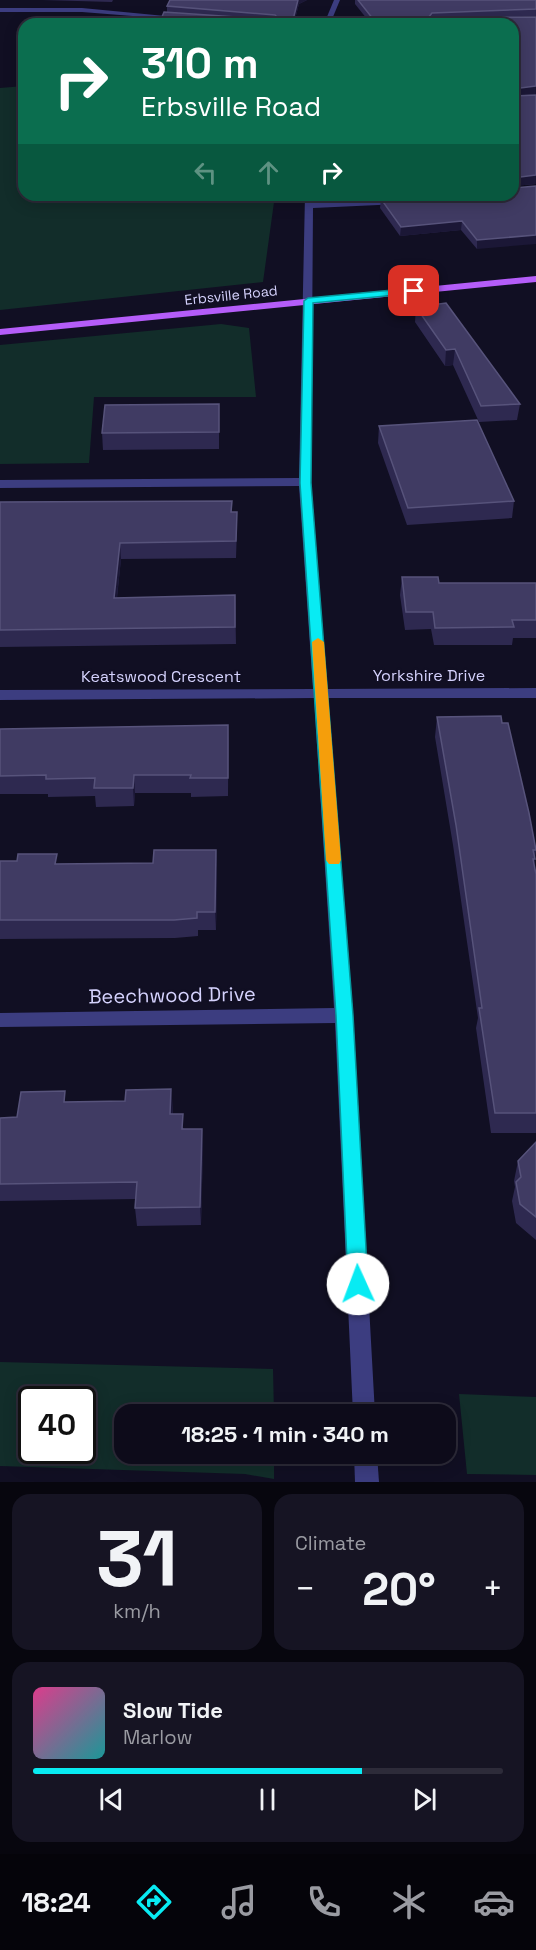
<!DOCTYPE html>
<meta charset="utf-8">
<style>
:root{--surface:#0d0b1a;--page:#161423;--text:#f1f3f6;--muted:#9a9ba2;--line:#2d2b39;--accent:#08ebf3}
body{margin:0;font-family:"Space Grotesk",sans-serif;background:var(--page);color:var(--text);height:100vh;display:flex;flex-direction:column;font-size:22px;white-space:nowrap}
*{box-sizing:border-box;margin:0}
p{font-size:20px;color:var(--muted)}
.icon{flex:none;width:33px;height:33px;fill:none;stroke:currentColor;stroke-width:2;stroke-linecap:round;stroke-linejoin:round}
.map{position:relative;height:1482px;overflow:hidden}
.side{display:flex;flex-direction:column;gap:12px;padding:12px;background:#07060e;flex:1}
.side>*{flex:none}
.guide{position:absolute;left:18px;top:18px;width:501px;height:183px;border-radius:18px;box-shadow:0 3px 15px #0003,0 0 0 2px var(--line);background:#0b6e4f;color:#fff;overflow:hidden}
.speed{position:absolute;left:18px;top:1386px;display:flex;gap:12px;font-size:30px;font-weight:700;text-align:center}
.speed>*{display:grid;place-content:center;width:78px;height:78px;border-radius:50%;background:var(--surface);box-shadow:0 3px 15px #0003,0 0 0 2px var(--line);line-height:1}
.speed .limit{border:3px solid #111;border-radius:9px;background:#fff;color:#111}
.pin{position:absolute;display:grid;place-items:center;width:51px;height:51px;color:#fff;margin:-26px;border-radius:12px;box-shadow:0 3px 9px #0006}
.me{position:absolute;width:66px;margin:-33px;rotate:358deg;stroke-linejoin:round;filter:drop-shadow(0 0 4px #0008)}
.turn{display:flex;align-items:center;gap:21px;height:126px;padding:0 24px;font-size:27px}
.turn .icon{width:78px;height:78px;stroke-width:2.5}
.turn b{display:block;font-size:42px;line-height:51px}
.lanes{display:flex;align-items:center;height:57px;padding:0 24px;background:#0003;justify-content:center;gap:30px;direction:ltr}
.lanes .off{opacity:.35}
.big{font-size:45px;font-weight:600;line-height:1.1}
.side .widget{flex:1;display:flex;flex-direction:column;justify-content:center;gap:9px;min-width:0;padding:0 21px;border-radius:18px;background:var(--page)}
.side .dial{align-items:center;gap:0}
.dial b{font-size:78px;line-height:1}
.song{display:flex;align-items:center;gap:18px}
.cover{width:72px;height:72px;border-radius:9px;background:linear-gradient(135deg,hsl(330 70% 55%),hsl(180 70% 35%))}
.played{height:6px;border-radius:3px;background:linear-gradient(90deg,var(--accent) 70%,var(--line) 70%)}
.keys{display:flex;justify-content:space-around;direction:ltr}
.heat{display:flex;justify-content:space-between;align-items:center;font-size:33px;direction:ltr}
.side .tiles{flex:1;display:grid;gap:12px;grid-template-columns:1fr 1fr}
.widget:last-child{grid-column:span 2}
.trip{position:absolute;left:114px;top:1404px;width:342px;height:60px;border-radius:18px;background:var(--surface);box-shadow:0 3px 15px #0003,0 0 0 2px var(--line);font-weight:600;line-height:60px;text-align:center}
.dock{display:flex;height:96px;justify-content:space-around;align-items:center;background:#05040a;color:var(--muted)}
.dock .icon{width:42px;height:42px}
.dock .current{color:var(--accent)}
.dock b{font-size:27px;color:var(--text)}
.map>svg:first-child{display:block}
</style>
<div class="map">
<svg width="536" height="1482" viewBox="0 0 536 1482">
<rect width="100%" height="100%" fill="#110f23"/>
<g fill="#122d2a" fill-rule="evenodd">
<polygon points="24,86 24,195 275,195 263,282 0,310 0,88"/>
<polygon points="221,324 249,328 256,397 94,397 89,463 0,464 0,345"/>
<path d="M 0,1362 L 273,1369 L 274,1414 L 124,1414 L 124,1454 L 274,1454 L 274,1479 L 245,1474 L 0,1466 ZM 32,1400 L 82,1400 L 82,1450 L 32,1450 Z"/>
<polygon points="459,1394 536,1397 536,1475 467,1474"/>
</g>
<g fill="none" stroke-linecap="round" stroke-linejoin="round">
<g fill="#3c3d80" fill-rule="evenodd">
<polygon points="334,0 340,0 330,24 324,24"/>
<polygon points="0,8 82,8 186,18 183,20 82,12 0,12"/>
<polygon points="229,20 272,22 275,24 231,23"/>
<polygon points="305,195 313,195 313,203 400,198 404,201 400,204 313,208 311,482 327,689 536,688 536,698 328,698 353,1015 375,1414 353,1414 335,1023 0,1027 0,1013 334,1008 314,698 0,700 0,690 313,689 299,486 0,488 0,480 299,478"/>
<polygon points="354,1454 377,1454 379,1482 355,1482"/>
</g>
<polygon fill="#b55df9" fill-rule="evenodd" points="536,276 536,282 0,335 0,329"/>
</g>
<g fill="#2e2950">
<polygon points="42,0 113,0 112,2"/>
<polygon points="170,0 307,0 299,4 294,23 251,20 251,24 159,24 167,12 167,6"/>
<polygon points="355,0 536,0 536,16 482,18 536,17 536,94 514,96 536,95 536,184 513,186 513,24 371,24 355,4"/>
<polygon points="371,195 430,195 373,198"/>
<polygon points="513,195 477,249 461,230 400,236 380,208 381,199"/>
<polygon points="416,307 520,404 517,420 479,422 453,365 445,366 415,322"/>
<polygon points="219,404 219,449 103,450 102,433"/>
<polygon points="379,426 514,501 512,518 407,525 378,443"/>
<polygon points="232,501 232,512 237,528 236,558 121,559 117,598 235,595 236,644 0,647 0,502"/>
<polygon points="402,577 439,583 536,583 536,638 513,638 512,645 434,645 431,629 405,630 400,595"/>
<polygon points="437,717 502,723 536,850 534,865 536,874 536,1133 491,1133 476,1028 478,1018 453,845 435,737"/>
<polygon points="228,725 228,796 191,797 191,793 135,793 134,806 96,807 95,796 48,797 48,794 0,794 0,729"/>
<polygon points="216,850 217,868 216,930 198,930 198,936 175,938 0,939 0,861 58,864 153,863"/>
<polygon points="67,1102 173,1107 173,1114 184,1129 203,1146 201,1225 137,1226 135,1208 136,1199 0,1201 0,1118 17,1117"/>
<polygon points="536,1142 536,1240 516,1223 512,1201 515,1187 514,1181 518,1161"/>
</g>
<g fill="#1b1736">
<polygon points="298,0 307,0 299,4 294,23 293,24 289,24"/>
<polygon points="251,18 251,24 237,24"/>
<polygon points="536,86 536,94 513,96 513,89"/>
<polygon points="536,175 536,184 513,186 513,178"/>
<polygon points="462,221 461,230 400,236 401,227"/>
<polygon points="536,235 536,244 477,249 477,240"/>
<polygon points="455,349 453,365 445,366 446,350"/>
<polygon points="120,543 121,559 115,614 114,598"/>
<polygon points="228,725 229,743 228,796"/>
<polygon points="134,775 135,793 134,806 133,788"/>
<polygon points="216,850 217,868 216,930 215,912"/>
<polygon points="171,1089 173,1107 172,1132 170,1114"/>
<polygon points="202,1129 203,1146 201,1225 200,1207"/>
</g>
<g fill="#403b63" stroke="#57537b" stroke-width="1.5">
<polygon points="170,0 298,0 294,16 289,24 255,24 256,20 275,20 277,17 275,15 167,6"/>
<polygon points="358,0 536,0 536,9 432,13 428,18 536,17 536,86 513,89 513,24 377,24"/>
<polygon points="164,12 251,18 237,24 159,24"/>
<polygon points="536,95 536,175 513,178 513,96 514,96"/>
<polygon points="536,186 536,235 477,240 462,221 401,227 381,199 433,195 513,195 513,187 514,188"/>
<polygon points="446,303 520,404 481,406 455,349 446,350 416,307"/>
<polygon points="219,404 219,432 102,433 105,405"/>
<polygon points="477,420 514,501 408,508 379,426"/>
<polygon points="232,501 231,512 237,512 236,541 120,543 114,598 235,595 235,627 0,630 0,502"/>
<polygon points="402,577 438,577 439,583 536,583 536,620 512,620 514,627 435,628 433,612 406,612"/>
<polygon points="501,716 502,723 508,723 529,813 536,850 533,850 535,859 533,859 536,874 536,1113 495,1113 479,1008 482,1008 456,825 437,717"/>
<polygon points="228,725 228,778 190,778 191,775 134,775 133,788 94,788 95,778 46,779 46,775 0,776 0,729"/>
<polygon points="154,850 216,850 215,912 197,912 197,918 174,920 0,920 0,861 17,861 18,854 57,854 55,864 153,863"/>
<polygon points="171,1089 170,1114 183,1114 182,1129 202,1129 200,1207 135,1208 137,1182 0,1184 0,1118 17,1117 21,1092 65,1091 64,1102 125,1101 126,1090"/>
<polygon points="536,1142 536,1217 520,1204 516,1182 521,1177 518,1161"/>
</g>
<polygon fill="#08ebf3" stroke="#05999e" stroke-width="1.5" points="414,288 417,289 417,293 313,303 311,483 353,1015 368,1284 365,1291 358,1294 351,1291 348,1284 336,1015 300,483 304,301 308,298"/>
<polygon fill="#f59e0b" points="318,638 324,642 341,860 339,864 329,864 326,860 312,642"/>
<g text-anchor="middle" stroke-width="4.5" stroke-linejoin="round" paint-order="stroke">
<g font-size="14" fill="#d5d2fd" stroke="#110f23">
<text transform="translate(231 295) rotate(-6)" y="5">Erbsville Road</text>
</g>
<g font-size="16" fill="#d5d2fd" stroke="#110f23">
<text x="429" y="681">Yorkshire Drive</text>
<text x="161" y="682">Keatswood Crescent</text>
</g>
<g font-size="20" fill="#d5d2fd" stroke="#110f23">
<text transform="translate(172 995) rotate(-1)" y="7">Beechwood Drive</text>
</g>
</g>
</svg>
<div class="speed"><div class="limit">40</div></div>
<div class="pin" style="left:414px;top:291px;background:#d93025"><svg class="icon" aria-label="arrive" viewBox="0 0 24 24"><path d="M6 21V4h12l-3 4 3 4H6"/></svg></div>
<svg class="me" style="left:358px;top:1284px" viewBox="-20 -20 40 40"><circle r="19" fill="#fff"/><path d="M0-13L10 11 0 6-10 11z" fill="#08ebf3"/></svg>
<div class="trip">18:25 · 1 min · 340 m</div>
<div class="guide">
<div class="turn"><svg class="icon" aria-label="right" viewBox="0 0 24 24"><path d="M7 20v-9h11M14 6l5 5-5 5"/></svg><div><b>310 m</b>Erbsville Road</div></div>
<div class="lanes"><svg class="icon off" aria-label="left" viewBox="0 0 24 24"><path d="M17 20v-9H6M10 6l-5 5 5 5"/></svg><svg class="icon off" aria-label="ahead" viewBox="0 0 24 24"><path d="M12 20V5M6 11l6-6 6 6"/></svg><svg class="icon" aria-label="right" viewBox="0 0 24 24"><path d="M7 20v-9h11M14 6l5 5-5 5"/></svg></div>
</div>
</div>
<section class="side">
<div class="tiles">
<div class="widget dial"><b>31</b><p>km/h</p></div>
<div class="widget"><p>Climate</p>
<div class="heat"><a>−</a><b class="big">20°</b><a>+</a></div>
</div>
<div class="widget">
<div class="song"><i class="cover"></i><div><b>Slow Tide</b><p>Marlow</p></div></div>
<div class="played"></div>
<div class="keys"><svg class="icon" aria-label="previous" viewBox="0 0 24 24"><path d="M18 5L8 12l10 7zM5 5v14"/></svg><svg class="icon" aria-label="pause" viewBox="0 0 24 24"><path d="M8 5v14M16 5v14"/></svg><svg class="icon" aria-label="next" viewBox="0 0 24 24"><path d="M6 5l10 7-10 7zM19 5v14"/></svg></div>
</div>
</div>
</section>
<nav class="dock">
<b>18:24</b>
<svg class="icon current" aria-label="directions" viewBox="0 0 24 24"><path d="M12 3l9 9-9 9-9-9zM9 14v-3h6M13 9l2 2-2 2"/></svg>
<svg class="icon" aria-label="music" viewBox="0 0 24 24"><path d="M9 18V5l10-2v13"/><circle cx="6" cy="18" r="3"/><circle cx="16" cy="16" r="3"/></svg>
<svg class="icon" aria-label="phone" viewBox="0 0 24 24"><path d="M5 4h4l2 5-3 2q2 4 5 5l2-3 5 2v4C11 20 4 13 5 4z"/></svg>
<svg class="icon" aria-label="climate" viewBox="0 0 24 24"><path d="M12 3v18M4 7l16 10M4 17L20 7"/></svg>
<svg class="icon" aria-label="car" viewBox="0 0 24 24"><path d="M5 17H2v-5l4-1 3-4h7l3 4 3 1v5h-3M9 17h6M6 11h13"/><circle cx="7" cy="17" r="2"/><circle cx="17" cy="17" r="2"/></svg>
</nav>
